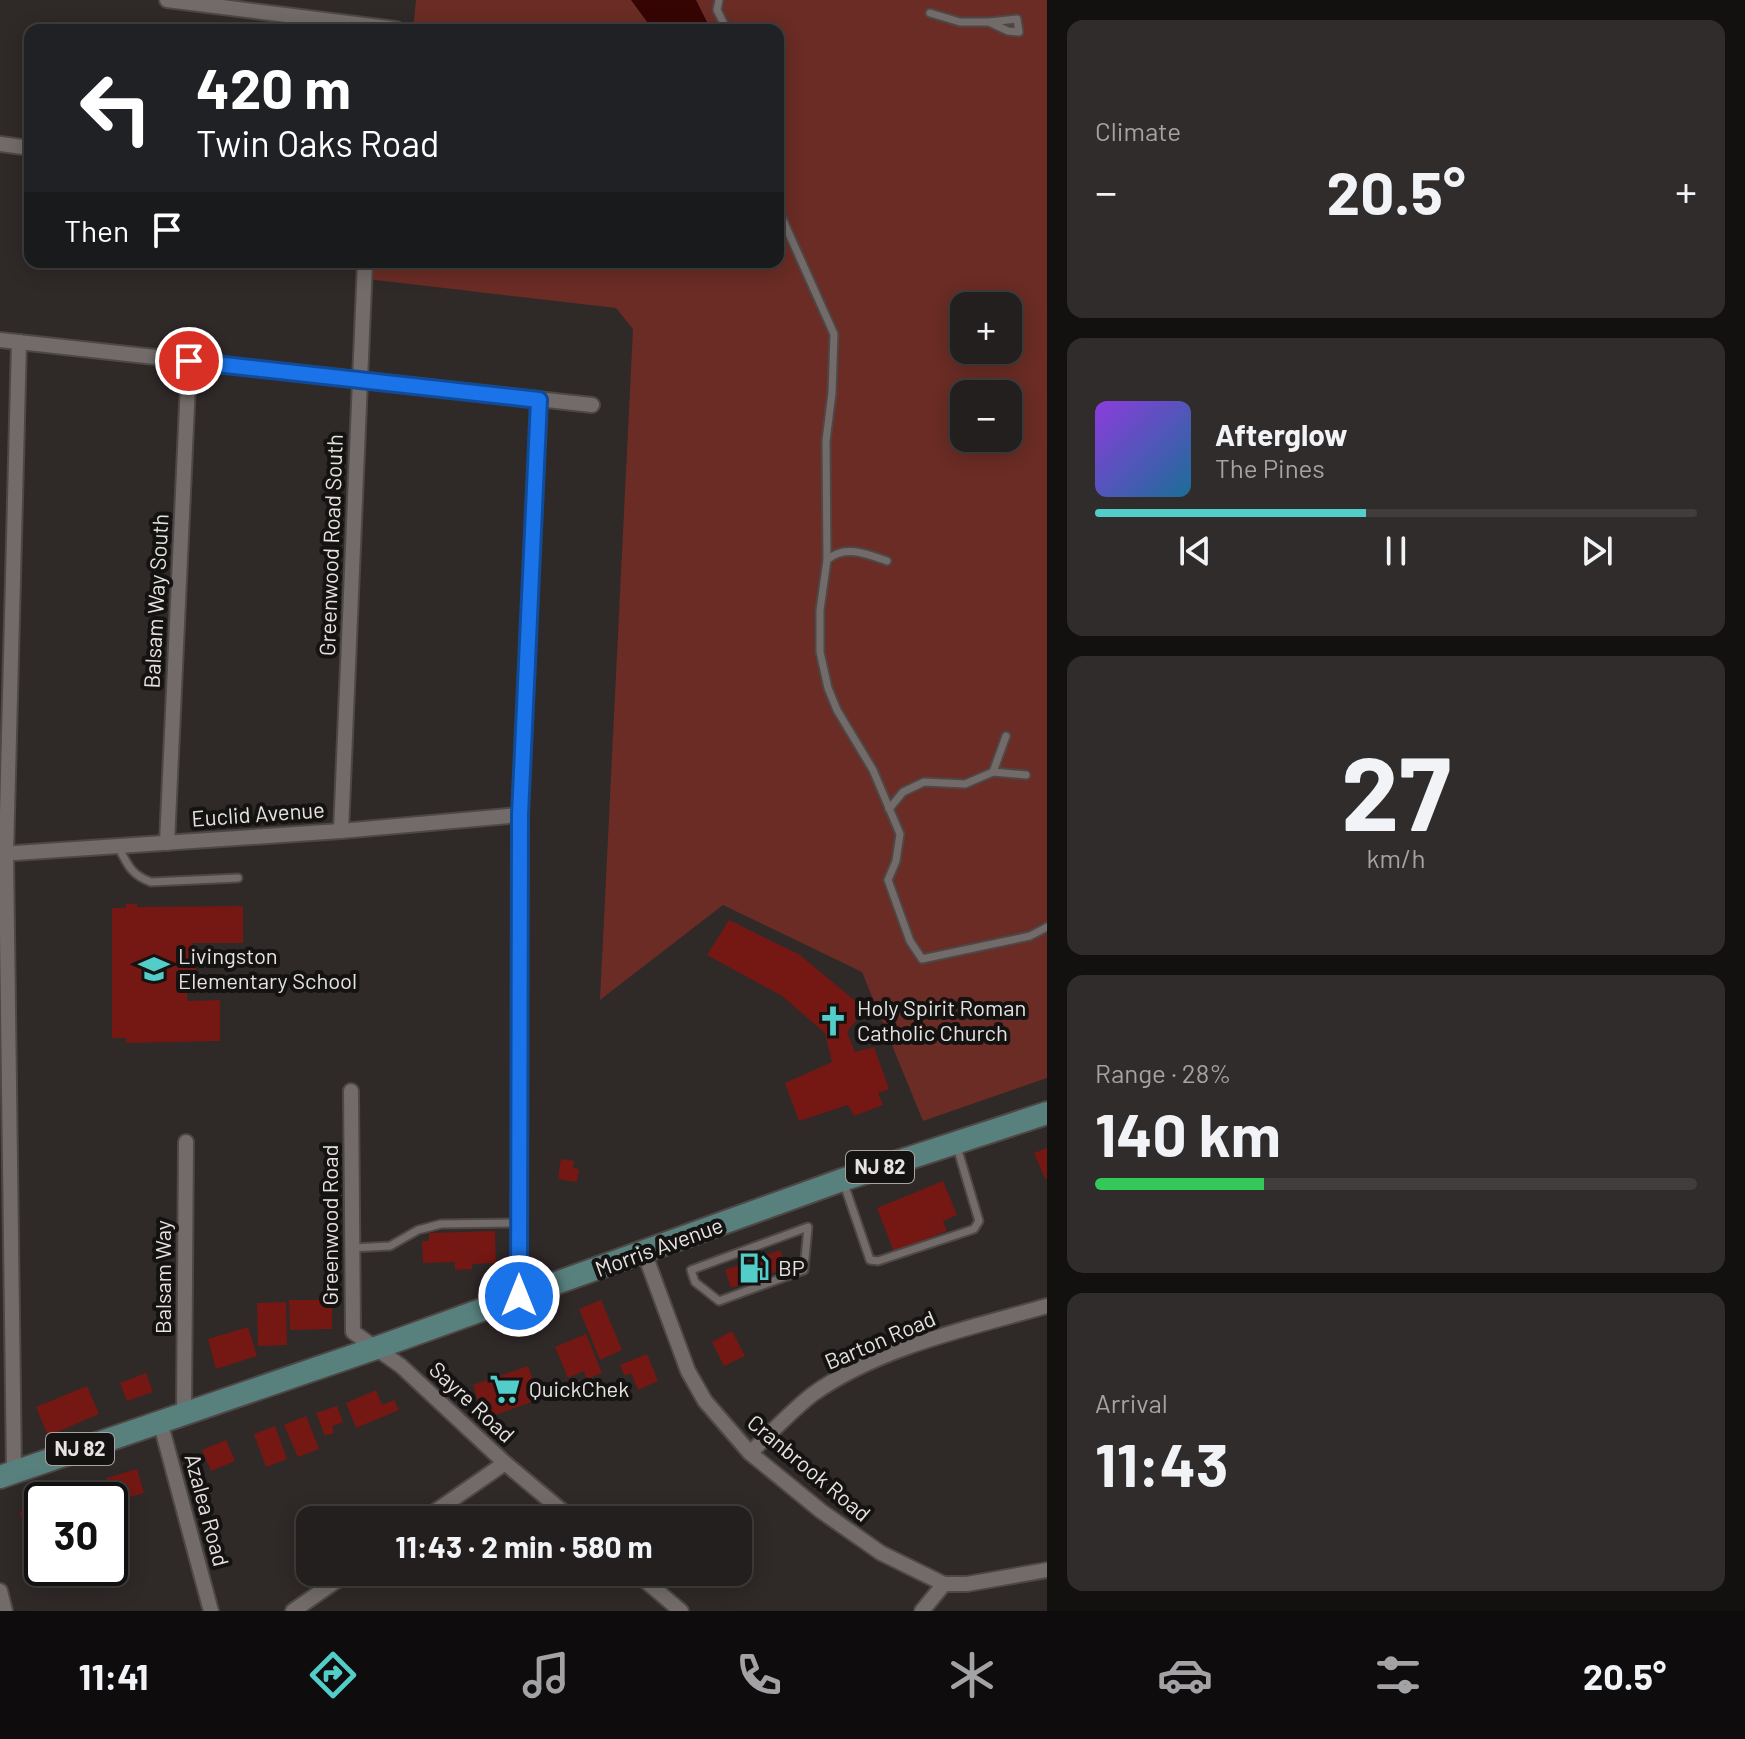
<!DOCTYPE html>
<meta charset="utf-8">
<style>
:root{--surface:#231f1e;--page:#2f2c2b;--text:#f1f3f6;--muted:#a3a2a4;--line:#403d3c;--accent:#53cdc9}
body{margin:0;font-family:Barlow,sans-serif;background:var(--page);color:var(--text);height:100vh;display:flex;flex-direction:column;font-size:30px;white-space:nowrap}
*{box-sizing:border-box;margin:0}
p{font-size:26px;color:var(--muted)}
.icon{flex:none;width:44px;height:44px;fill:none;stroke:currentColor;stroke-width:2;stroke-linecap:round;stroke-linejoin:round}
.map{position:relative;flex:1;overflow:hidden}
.sheet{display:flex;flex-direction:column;gap:20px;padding:20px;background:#131110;width:698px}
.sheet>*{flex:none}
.banner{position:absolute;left:24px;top:24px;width:760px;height:244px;border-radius:16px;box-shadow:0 4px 20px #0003,0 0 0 2px var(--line);background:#202124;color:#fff;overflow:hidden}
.fabs{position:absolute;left:950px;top:292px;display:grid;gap:16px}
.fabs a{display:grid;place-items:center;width:72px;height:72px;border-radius:16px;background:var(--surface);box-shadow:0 4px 20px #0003,0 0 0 2px var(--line);font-size:40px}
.speed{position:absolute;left:24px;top:1482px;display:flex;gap:16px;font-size:40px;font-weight:700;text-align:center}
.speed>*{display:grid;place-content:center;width:104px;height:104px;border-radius:50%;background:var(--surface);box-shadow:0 4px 20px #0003,0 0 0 2px var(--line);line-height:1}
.speed .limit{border:4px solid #111;border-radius:12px;background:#fff;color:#111}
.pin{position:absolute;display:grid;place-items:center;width:68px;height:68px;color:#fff;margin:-34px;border:4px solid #fff;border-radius:50%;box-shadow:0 2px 8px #0007}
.me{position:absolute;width:88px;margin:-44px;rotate:0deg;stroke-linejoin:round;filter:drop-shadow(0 0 6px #0008)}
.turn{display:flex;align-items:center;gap:28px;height:168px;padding:0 40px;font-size:36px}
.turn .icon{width:104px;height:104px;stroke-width:2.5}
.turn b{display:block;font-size:56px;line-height:68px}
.then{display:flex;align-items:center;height:76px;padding:0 40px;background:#0003;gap:16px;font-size:30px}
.big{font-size:60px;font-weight:700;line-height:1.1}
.sheet .tile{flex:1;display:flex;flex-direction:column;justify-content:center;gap:12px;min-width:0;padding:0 28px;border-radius:16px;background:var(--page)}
.sheet .dial{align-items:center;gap:0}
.dial b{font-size:104px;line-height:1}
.song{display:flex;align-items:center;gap:24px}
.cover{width:96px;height:96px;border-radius:12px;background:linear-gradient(135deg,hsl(270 70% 55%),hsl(200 70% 35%))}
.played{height:8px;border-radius:4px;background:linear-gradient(90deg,var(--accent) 45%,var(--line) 45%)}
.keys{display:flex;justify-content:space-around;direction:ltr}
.heat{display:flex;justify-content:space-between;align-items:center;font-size:44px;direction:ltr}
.charge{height:12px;border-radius:6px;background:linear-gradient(90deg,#34c759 28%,var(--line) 0)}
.trip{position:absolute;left:296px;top:1506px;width:456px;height:80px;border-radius:16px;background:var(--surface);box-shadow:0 4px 20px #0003,0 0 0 2px var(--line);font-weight:700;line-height:80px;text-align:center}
.tab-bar{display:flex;height:128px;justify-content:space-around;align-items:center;background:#0e0c0c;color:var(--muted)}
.tab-bar .icon{width:56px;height:56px}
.tab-bar .on{color:var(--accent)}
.tab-bar b{font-size:36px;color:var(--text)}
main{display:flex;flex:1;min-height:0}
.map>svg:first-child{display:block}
</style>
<main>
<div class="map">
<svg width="1047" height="1611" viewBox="0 0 1047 1611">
<rect width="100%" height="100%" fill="#2f2928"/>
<path fill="#6a2c25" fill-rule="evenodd" d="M 416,0 L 1047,0 L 1047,1078 L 923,1121 L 862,972 L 723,905 L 600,1000 L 633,329 L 616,308 L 367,279 L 367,262 L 778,262 L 778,30 L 413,30 ZM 964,306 L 1008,306 L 1008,350 L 964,350 ZM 964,394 L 1008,394 L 1008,438 L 964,438 Z"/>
<polygon fill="#350503" points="631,0 696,0 711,30 653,30"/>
<g fill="#751813">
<polygon points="126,904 137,904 137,907 243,906 243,943 192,943 192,963 196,963 196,976 191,976 191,981 188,980 187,1001 220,1000 220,1041 126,1043 126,1038 112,1038 112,908 126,908"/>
<polygon points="729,920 800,955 865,1009 847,1032 855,1052 874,1047 889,1089 878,1093 883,1105 854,1116 848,1105 799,1121 785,1083 832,1062 825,1033 782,996 707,955"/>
<polygon points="1047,1148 1047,1178 1045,1179 1034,1153"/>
<polygon points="561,1159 574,1161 573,1168 579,1169 577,1182 558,1179"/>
<polygon points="943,1181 957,1215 943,1221 947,1231 894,1252 877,1208"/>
<polygon points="495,1231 496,1263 472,1264 472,1269 455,1270 455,1262 423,1263 422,1241 429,1241 429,1233"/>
<polygon points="780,1250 787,1268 731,1288 725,1270"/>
<polygon points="289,1300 332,1300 332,1329 290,1330"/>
<polygon points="601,1300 622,1350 600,1360 579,1309"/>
<polygon points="286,1302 287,1345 258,1346 257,1303"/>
<polygon points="248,1327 257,1356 216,1369 208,1339"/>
<polygon points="732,1331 745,1356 724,1366 712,1342"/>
<polygon points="586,1334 602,1373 587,1379 584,1371 568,1378 555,1347"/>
<polygon points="647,1354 658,1381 638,1390 631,1373 625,1376 620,1365"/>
<polygon points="528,1366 540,1399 484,1419 473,1385"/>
<polygon points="146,1373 153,1392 127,1401 120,1383"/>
<polygon points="87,1386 99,1414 48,1436 36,1407"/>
<polygon points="376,1390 382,1405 394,1400 399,1410 356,1428 346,1403"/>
<polygon points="337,1406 343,1422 332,1426 334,1433 325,1436 316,1413"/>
<polygon points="306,1416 319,1449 298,1457 284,1425"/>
<polygon points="275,1426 287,1459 266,1467 254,1434"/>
<polygon points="226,1440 235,1461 211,1471 202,1450"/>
<polygon points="137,1469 144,1493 113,1502 106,1478"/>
<polygon points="39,1503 42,1522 26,1529 19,1512"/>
</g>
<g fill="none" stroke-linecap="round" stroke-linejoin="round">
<g stroke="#4d4746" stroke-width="11">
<g id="service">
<polyline points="719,0 717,10 727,30"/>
<polyline points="930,13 960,22 989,22 1008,31 1019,32 1017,19 989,22"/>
<polyline points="778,209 834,334 832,393 826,441 827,560"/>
<path d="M 887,561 C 868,554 844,544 827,560 L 820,610 L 820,652 L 828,688 L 837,710 L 873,770 L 900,834 L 896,861 L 888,880 L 910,941 L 922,959 L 1030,936 L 1047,927"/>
<polyline points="993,772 1006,736"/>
<polyline points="889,809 903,792 924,782 965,784 993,772 1026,775"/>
<path d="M 118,846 C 127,864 131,875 151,882 L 238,878"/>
<polyline points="844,1184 870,1260 878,1261 974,1229 979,1221 957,1147"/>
<polygon points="808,1227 804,1270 719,1301 695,1282 691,1270"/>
<polyline points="352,1248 390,1246 418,1230 441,1224 519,1223"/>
</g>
</g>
<g stroke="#4d4746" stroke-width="18">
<g id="minor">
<polyline points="167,0 396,29"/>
<polyline points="0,144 30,148"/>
<polyline points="0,340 592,405"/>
<polyline points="341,831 365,262"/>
<polyline points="167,843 189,361"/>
<polyline points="0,854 341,831 520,815"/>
<polyline points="351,1091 353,1332 401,1366 505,1463 573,1520"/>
<polyline points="644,1252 688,1371 705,1401 750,1453 821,1511 881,1553 944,1584 967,1584 1047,1570"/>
<polyline points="519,1296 520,815 539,400"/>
<polyline points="184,1413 186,1142"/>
<polyline points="160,1421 211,1611"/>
<path d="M 750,1453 C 771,1433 791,1411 813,1394 C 879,1347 970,1328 1047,1306"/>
<polyline points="14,1472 6,854 19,342"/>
<polyline points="423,1520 505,1463"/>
<polyline points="635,1572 681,1611"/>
<polyline points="0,1591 5,1611"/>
<polyline points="293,1611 349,1572"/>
<polyline points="922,1611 944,1584"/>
</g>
</g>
<g stroke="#4d4746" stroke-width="26">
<polyline id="primary" points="0,1477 376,1348 842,1180 1047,1113"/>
</g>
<use href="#service" stroke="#726b6a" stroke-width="7"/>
<use href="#minor" stroke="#726b6a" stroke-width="14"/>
<use href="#primary" stroke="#58817e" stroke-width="22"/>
</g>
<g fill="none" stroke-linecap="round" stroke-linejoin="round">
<g stroke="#114b97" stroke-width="20">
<polyline id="route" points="189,361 539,400 520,815 519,1296"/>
</g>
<use href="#route" stroke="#1a73e8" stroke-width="14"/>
</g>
<defs>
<g id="school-bare" transform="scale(2.4)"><path d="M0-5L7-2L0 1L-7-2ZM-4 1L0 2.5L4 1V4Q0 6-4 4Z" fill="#53cdc9" stroke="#151212" stroke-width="2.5" paint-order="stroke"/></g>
<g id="church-bare" transform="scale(2.4)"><path d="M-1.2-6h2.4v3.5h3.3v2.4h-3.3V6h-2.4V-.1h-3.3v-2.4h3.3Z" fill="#53cdc9" stroke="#151212" stroke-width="2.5" paint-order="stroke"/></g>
<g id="fuel-bare" transform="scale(2.4)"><path d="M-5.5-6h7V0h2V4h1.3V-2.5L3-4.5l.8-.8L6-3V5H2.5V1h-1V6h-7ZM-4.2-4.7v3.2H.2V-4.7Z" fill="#53cdc9" stroke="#151212" stroke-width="2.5" paint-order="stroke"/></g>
<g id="supermarket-bare" transform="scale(2.4)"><path d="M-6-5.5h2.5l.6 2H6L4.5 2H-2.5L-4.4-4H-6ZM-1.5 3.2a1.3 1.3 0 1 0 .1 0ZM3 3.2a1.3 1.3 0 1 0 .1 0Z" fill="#53cdc9" stroke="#151212" stroke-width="2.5" paint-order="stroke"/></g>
</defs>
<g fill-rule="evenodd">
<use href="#school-bare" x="154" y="969"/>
<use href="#church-bare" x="833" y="1021"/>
<use href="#fuel-bare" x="754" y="1268"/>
<use href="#supermarket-bare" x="505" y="1389"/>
</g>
<g text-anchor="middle" stroke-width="8" stroke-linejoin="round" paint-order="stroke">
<g fill="#151212" stroke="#a7a4a3" stroke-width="2">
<rect x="846" y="1151" width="68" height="32" rx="6"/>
<rect x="46" y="1433" width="68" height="32" rx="6"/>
</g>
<g font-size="20" font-weight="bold" fill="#e6e2e1">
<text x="880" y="1174">NJ 82</text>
<text x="80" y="1456">NJ 82</text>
</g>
<g font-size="22" fill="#e6e2e1" stroke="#151212">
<text transform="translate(331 545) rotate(-88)" y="8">Greenwood Road South</text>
<text transform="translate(156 601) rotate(-87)" y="8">Balsam Way South</text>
<text transform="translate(258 814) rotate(-4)" y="8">Euclid Avenue</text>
<text transform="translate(330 1225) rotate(-90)" y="8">Greenwood Road</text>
<text transform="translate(659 1247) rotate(-20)" y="8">Morris Avenue</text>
<text transform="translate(163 1277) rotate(-90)" y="8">Balsam Way</text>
<text transform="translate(880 1340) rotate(-23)" y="8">Barton Road</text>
<text transform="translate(472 1402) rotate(43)" y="8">Sayre Road</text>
<text transform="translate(809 1468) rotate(40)" y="8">Cranbrook Road</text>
<text transform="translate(207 1510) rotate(75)" y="8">Azalea Road</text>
</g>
<g font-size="22" fill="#e6e2e1" stroke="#151212" text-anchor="start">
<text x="178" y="964">Livingston<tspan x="178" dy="25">Elementary School</tspan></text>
<text x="857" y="1016">Holy Spirit Roman<tspan x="857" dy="25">Catholic Church</tspan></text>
<text x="778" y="1276">BP</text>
<text x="529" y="1397">QuickChek</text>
</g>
</g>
</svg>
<div class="fabs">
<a>+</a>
<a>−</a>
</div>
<div class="speed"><div class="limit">30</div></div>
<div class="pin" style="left:189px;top:361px;background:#d93025"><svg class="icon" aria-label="arrive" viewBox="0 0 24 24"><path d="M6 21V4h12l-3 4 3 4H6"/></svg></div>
<svg class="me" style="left:519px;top:1296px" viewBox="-20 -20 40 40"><circle r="17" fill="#1a73e8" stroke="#fff" stroke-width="3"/><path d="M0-11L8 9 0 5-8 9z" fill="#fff"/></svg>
<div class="trip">11:43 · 2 min · 580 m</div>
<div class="banner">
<div class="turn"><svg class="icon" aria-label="left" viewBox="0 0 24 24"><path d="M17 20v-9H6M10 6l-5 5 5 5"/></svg><div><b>420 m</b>Twin Oaks Road</div></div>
<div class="then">Then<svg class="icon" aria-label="arrive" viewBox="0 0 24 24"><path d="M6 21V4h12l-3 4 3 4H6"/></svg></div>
</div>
</div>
<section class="sheet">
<div class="tile"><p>Climate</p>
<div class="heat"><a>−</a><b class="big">20.5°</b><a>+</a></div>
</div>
<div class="tile">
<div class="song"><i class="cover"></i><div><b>Afterglow</b><p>The Pines</p></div></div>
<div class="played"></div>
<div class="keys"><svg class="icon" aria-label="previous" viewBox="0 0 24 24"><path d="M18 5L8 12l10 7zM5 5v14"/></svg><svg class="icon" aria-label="pause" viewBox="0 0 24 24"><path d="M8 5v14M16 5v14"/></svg><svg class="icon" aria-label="next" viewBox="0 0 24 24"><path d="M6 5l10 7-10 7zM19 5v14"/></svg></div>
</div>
<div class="tile dial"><b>27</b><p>km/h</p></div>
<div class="tile"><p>Range · 28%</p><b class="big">140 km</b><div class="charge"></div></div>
<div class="tile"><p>Arrival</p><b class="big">11:43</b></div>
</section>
</main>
<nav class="tab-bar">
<b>11:41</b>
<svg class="icon on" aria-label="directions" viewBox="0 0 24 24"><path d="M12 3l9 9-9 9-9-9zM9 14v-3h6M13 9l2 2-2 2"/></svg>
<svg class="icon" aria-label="music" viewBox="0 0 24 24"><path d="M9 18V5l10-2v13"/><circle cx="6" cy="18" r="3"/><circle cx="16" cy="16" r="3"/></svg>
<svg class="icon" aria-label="phone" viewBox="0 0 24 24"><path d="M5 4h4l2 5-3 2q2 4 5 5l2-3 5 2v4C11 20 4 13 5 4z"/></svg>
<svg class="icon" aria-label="climate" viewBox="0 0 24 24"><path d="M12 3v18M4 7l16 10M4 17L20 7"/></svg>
<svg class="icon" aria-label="car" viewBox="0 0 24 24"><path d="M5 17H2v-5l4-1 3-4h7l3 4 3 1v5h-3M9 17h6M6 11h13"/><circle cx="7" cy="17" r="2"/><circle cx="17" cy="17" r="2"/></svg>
<svg class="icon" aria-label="filters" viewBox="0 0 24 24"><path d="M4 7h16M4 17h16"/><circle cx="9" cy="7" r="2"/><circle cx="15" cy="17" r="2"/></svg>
<b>20.5°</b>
</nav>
